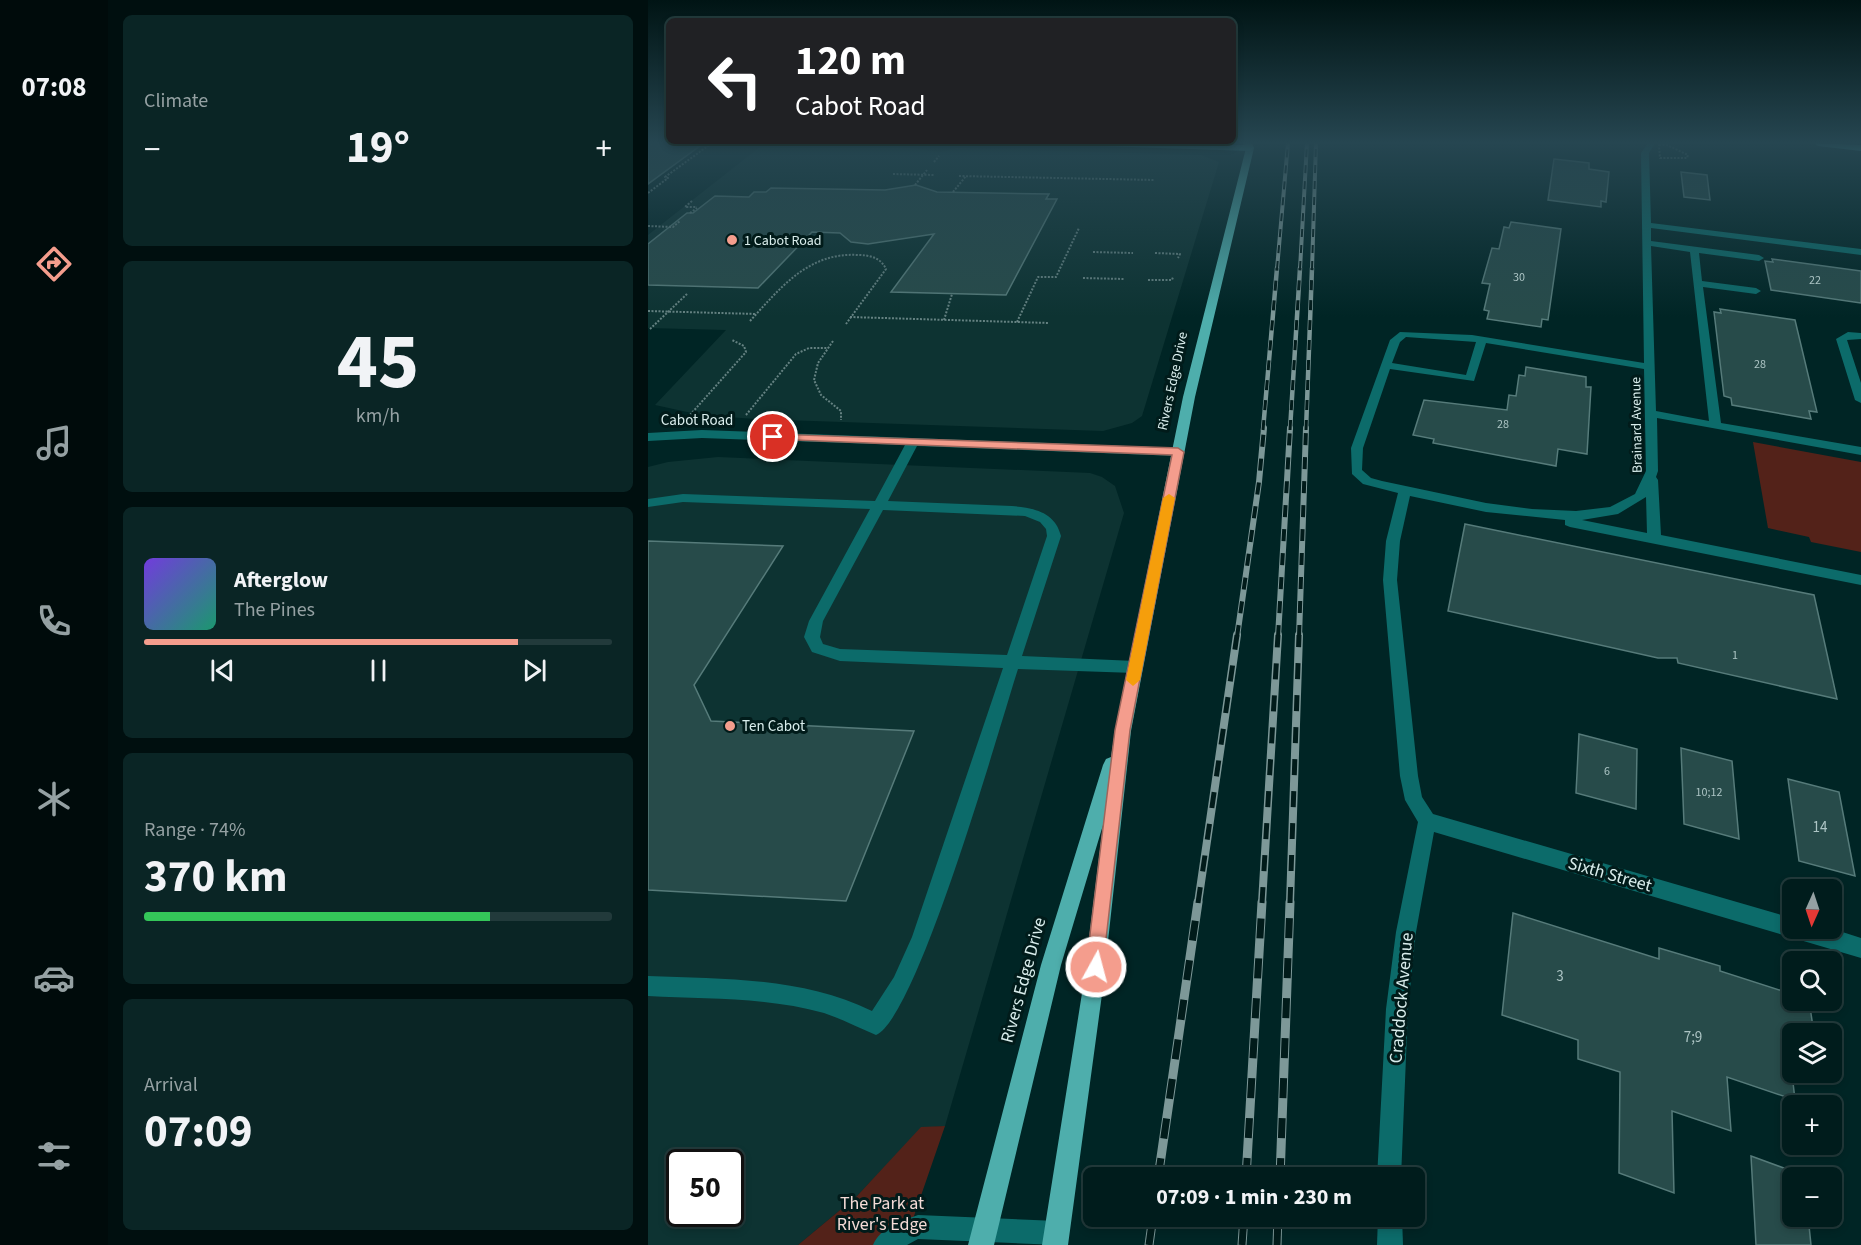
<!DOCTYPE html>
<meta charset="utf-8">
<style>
:root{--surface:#001c1c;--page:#0a2525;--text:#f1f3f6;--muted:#95a1a3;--line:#223a3b;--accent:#f49d8d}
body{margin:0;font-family:"Source Sans 3",sans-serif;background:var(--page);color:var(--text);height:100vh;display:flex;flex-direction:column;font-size:22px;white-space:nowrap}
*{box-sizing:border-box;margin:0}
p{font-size:20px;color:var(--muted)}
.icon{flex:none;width:33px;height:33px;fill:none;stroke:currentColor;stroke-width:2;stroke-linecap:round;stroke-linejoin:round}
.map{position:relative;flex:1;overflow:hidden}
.drawer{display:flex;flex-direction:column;gap:15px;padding:15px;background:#000f0f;width:540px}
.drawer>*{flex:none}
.banner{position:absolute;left:18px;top:18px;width:570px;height:126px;border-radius:9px;box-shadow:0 3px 9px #0003,0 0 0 2px var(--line);background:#202124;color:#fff;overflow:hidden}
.needle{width:39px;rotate:183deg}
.buttons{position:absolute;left:1134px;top:879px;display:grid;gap:12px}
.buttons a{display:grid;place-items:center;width:60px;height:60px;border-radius:9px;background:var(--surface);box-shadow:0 3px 9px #0003,0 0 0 2px var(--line);font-size:30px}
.speed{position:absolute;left:18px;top:1149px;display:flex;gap:12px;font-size:30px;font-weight:700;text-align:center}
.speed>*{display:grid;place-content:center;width:78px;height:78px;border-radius:50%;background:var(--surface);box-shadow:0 3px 9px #0003,0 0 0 2px var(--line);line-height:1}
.speed .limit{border:3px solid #111;border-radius:9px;background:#fff;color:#111}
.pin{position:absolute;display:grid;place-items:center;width:51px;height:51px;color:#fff;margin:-26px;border:3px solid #fff;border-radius:50%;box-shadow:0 2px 6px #0007}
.me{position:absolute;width:66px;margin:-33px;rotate:7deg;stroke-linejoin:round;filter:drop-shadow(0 0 4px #0008)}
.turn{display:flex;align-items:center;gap:21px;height:126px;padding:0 30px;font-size:27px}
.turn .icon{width:78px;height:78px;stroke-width:2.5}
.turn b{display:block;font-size:42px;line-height:51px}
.big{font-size:45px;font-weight:700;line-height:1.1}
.drawer .card{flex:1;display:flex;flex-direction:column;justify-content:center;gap:9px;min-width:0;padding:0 21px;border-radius:9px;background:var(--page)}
.drawer .dial{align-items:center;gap:0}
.dial b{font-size:78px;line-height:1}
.song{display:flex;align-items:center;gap:18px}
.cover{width:72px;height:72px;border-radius:9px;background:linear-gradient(135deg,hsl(260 70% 55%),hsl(160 70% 35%))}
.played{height:6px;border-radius:3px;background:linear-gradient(90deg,var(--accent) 80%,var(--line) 80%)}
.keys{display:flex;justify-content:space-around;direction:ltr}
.heat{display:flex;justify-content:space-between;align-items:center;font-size:33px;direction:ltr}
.charge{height:9px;border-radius:4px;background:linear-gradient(90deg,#34c759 74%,var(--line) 0)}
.trip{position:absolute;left:435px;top:1167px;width:342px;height:60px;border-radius:9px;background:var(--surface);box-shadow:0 3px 9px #0003,0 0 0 2px var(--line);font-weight:700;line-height:60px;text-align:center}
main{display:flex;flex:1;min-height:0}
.tabs{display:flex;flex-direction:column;width:108px;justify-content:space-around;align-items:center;background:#000b0b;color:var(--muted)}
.tabs .icon{width:42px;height:42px}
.tabs .active{color:var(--accent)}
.tabs b{font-size:27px;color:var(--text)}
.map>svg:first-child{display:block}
</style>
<main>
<nav class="tabs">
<b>07:08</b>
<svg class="icon active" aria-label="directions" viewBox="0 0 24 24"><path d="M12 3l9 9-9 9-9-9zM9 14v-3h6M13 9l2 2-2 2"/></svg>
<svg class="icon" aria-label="music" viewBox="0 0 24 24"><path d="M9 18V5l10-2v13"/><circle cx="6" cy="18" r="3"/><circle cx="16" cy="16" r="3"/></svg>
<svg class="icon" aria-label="phone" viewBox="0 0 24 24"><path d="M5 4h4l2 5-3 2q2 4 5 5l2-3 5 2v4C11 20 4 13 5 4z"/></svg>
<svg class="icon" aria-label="climate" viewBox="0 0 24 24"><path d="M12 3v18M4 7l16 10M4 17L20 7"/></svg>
<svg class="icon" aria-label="car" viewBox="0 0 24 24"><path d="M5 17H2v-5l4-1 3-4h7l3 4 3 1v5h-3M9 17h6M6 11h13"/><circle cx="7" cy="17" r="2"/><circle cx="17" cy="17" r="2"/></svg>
<svg class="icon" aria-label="filters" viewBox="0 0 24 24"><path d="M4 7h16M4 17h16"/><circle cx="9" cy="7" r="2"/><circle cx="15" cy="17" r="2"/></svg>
</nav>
<section class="drawer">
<div class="card"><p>Climate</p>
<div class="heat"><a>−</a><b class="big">19°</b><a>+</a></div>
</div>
<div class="card dial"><b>45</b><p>km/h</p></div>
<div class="card">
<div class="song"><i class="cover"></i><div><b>Afterglow</b><p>The Pines</p></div></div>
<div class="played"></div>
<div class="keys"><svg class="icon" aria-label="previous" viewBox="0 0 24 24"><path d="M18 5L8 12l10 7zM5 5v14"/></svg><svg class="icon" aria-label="pause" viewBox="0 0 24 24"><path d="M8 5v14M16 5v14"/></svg><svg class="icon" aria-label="next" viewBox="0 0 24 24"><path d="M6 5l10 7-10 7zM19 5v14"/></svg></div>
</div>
<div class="card"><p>Range · 74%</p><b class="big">370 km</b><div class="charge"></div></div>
<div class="card"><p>Arrival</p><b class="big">07:09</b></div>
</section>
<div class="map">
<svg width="1213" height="1245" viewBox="0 0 1213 1245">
<rect width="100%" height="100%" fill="#002525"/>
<g fill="#0d3332" fill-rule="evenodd">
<polygon points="117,143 222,143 293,152 308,148 553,155 571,162 494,416 484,423 455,431 107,419 53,415 7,405 78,330 0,328 0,235"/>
<path d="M 70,457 L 442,473 L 454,477 L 467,486 L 476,513 L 297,1126 L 273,1128 L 209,1196 L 150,1245 L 0,1245 L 0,467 L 20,462 ZM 32,1162 L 82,1162 L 82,1214 L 32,1214 Z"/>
</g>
<g fill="#532219">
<polygon points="1105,442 1213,462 1213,552 1163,542 1161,537 1120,528"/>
<polygon points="297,1126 256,1245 150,1245 209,1196 273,1127"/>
</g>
<g fill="#274b4a" stroke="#567b7a" stroke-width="1.5">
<polygon points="0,143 56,143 0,184"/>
<polygon points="906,159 941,163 941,169 961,172 958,202 953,201 953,207 900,200"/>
<polygon points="1033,172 1059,175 1062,200 1036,197"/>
<polygon points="268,185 289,192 401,194 398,199 409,199 358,295 243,292 286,234 220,244 203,242 192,233 164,232 110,288 0,285 0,244 39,213 45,213 67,196 101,197 106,192 118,192 123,188 237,190"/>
<polygon points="863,222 913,229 900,320 894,319 893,327 839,319 841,311 836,310 842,284 834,283 844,248 851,249 856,227 861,228"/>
<polygon points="1124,259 1213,271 1213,303 1123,290 1117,261 1125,262"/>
<polygon points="1072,309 1147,320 1169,412 1161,411 1163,419 1084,405 1083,398 1076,396 1066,312 1073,313"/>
<polygon points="878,367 938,377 938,387 943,387 939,454 910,449 908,466 785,443 786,439 765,435 776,400 859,410 861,395 868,396 871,375 877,376"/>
<polygon points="817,524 1166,595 1189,699 1030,663 1029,658 1010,658 800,611"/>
<polygon points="0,541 135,546 46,685 63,721 266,731 198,901 0,890"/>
<polygon points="931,734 989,749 988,809 928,793"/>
<polygon points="1033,748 1084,761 1091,839 1036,824"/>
<polygon points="1140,779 1191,792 1207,876 1151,861"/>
<polygon points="865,913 1011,959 1011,948 1072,966 1072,971 1144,994 1144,1000 1161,1000 1166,1034 1144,1034 1143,1065 1147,1100 1079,1077 1083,1131 1024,1111 1026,1193 971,1173 972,1072 930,1059 930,1040 854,1015"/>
<polygon points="1103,1156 1155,1175 1156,1178 1144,1178 1144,1216 1160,1216 1163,1245 1108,1245"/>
</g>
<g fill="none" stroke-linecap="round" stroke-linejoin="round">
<g stroke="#658282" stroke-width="2" stroke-dasharray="2 1.5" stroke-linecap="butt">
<polygon points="1011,145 1019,145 1040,155 1039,158 1012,158"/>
<polyline points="286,162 291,156"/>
<polyline points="245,174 286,175"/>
<polyline points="311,176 507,180"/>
<polyline points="267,185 279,170"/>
<polyline points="305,192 318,176"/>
<polyline points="0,193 20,178 17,177 64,143"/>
<polyline points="44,201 37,207 49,207"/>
<polyline points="42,213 49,208"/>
<polyline points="0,226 25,227 32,221"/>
<polyline points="445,252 485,253"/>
<polyline points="507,253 532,254 530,258"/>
<polyline points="435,278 476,279"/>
<polyline points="500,280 524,280 525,277"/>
<polyline points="0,311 108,314"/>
<polyline points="202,317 401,323"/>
<polyline points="296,320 304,294"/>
<path d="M 102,321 C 133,287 161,252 210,255 C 222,255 233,258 238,269 L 198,324"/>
<polyline points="369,322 390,277 408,277 431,228"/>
<polyline points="2,329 40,293"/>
<polyline points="185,341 170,363 166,380 173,395 193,411 193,420"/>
<polyline points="42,415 98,352 96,346 84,340"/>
<polyline points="98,415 148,354 161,348 180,348"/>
</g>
<g fill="#0c6b6a" fill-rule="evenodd">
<path d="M 1000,143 L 1007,143 L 1001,153 L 1003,223 L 1213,249 L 1213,255 L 1003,228 L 1003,241 L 1111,255 L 1116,258 L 1111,261 L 1051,253 L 1054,281 L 1108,288 L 1113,291 L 1108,294 L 1055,287 L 1073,423 L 1213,447 L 1213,455 L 1009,418 L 1010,471 L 1008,477 L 1010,480 L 1013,535 L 1213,575 L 1213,585 L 922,527 L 917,525 L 917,520 L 838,512 L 762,496 L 752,541 L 749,580 L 770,776 L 774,797 L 785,814 L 1144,918 L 1144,928 L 1182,928 L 1213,938 L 1213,958 L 786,832 L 768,932 L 760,1009 L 753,1178 L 729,1178 L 738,1009 L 748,932 L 770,822 L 757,800 L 752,776 L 735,580 L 738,541 L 750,493 L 715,484 L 704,474 L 703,448 L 742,340 L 752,332 L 824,335 L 996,363 L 993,153 ZM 1003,246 L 1042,252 L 1061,421 L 1008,411 ZM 758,337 L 828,342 L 818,375 L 744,363 L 752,342 ZM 838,343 L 996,369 L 998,471 L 987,494 L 962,507 L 928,511 L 884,509 L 838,503 L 734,481 L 723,478 L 714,470 L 715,448 L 742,369 L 826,381 ZM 998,497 L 999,533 L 934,520 L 970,514 Z"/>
<polygon points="1200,332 1213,333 1213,339 1199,340 1213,383 1213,403 1207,400 1188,339"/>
<path d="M 54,430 L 530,448 L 536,452 L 530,456 L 269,446 L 240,501 L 364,506 C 386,508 407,512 413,536 L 374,656 L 487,661 L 493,662 L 495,667 L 493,672 L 487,673 L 370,669 C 352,725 270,1017 228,1035 C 211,1028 194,1019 176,1013 C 120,997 58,999 0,996 L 0,976 C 76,979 154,977 224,1011 L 246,977 L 264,937 L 355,668 L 192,661 L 164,652 L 156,637 L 161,621 L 222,509 L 35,502 L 0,507 L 0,499 L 35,494 L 227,501 L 257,445 L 54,438 L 0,441 L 0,433 ZM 235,510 L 377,516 L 392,522 L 398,529 L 399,536 L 359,655 L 192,649 L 175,644 L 172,637 L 175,621 Z"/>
<path d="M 270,1215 L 409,1221 L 418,1224 L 421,1233 L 418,1242 L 410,1245 L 270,1239 L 259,1245 L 225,1245 C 233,1227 253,1221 270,1215 Z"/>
<polygon points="730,1216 754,1216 755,1245 729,1245"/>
</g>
<polygon fill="#4eaeac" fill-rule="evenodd" points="596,143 604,143 606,148 547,397 483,731 455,987 420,1245 394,1245 435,987 455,825 413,965 346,1245 320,1245 393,965 455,765 458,759 463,757 467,731 535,397 598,148"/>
<g fill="#54cac9" fill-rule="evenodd">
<polygon points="449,143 602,145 606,148 602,151 453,146"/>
<polygon points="1166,143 1213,145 1213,151 1170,146"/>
</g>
<g stroke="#7d9898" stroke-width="4">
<g id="rail-far4">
<polyline points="629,269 640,143"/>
<polyline points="652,269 659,143"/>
<polyline points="664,269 668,143"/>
</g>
</g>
<g stroke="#7d9898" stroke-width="4.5">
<g id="rail-far3">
<polyline points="615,430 629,268"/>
<polyline points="642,430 652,268"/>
<polyline points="658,430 664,268"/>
</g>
</g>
<g stroke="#7d9898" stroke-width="6">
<g id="rail-far2">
<polyline points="589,637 611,482 616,428"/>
<polyline points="630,637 642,428"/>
<polyline points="651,637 658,428"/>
</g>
</g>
<g stroke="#7d9898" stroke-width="8">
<g id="rail-far1">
<polyline points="550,903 589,635"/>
<polyline points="614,903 630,635"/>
<polyline points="642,903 651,635"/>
</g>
</g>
<g stroke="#7d9898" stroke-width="9">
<g id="rail">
<polyline points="510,1178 550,902"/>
<polyline points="598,1178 614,902"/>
<polyline points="632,1178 642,902"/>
<polyline points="501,1245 505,1216"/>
<polyline points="594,1245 596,1216"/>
<polyline points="629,1245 630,1216"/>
</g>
</g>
<use href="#rail-far4" stroke="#011b1a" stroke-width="2" stroke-dasharray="8" stroke-linecap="butt"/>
<use href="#rail-far3" stroke="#011b1a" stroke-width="3" stroke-dasharray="10" stroke-linecap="butt"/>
<use href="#rail-far2" stroke="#011b1a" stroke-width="4" stroke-dasharray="12" stroke-linecap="butt"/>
<use href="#rail-far1" stroke="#011b1a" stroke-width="5" stroke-dasharray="16" stroke-linecap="butt"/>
<use href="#rail" stroke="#011b1a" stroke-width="7" stroke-dasharray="20" stroke-linecap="butt"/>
</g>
<linearGradient id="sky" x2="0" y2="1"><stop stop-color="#001414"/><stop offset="0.45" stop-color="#264651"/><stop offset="1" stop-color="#264651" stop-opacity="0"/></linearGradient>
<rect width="1213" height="317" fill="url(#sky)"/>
<polygon fill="#f49d8d" stroke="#9f665c" stroke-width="1.5" points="125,434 530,448 536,452 482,730 454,974 448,977 441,974 438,967 467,730 524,455 121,439 119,437"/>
<polygon fill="#f59e0b" points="521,494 527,498 492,680 485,686 478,680 515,498"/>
<g fill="#f49d8d" stroke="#011b1a" stroke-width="2">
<circle cx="84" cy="240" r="6"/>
<circle cx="82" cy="726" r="6"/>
</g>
<g text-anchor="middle" stroke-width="6" stroke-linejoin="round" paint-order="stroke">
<g font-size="12" fill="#acc4c4">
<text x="871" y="281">30</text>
<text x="1167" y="284">22</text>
<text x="1112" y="368">28</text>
<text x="855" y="428">28</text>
<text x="1087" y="659">1</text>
<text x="959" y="775">6</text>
<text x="1061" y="796">10;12</text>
</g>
<g font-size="14" fill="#d9edec" stroke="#011b1a" text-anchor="start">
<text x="96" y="245">1 Cabot Road</text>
</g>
<g font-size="14" fill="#d9edec" stroke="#011b1a">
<text transform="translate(524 381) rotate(-78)" y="5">Rivers Edge Drive</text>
<text transform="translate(988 425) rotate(-91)" y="5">Brainard Avenue</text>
</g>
<g font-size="15" fill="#d9edec" stroke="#011b1a">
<text x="49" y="425">Cabot Road</text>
</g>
<g font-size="15" fill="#d9edec" stroke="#011b1a" text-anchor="start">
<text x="94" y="731">Ten Cabot</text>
</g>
<g font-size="15" fill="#acc4c4">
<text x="1172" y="832">14</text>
<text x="912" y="981">3</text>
<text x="1045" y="1042">7;9</text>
</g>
<g font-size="18" fill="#d9edec" stroke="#011b1a">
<text transform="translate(962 874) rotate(16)" y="6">Sixth Street</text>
<text transform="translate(375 980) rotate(-75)" y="6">Rivers Edge Drive</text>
<text transform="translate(753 998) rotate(-85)" y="6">Craddock Avenue</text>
</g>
<g font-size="18" fill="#f5dcd7" stroke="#011b1a">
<text x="234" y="1209">The Park at<tspan x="234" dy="21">River's Edge</tspan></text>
</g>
</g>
</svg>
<div class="buttons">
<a><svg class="needle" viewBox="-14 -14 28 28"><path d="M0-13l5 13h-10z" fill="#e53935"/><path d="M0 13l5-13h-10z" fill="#95a1a3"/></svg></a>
<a><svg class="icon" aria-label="search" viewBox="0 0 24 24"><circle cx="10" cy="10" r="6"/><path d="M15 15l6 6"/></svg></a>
<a><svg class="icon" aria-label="layers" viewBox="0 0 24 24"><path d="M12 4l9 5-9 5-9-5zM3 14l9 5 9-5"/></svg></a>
<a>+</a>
<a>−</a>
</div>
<div class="speed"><div class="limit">50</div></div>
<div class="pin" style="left:125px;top:437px;background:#d93025"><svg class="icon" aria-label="arrive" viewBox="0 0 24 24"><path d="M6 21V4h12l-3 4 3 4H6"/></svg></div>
<svg class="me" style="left:448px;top:967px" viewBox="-20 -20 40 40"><circle r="17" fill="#f49d8d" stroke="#fff" stroke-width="3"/><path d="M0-11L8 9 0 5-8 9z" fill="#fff"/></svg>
<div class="trip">07:09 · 1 min · 230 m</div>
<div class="banner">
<div class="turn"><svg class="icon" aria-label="left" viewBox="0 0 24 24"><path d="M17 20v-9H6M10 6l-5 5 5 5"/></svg><div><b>120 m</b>Cabot Road</div></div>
</div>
</div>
</main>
